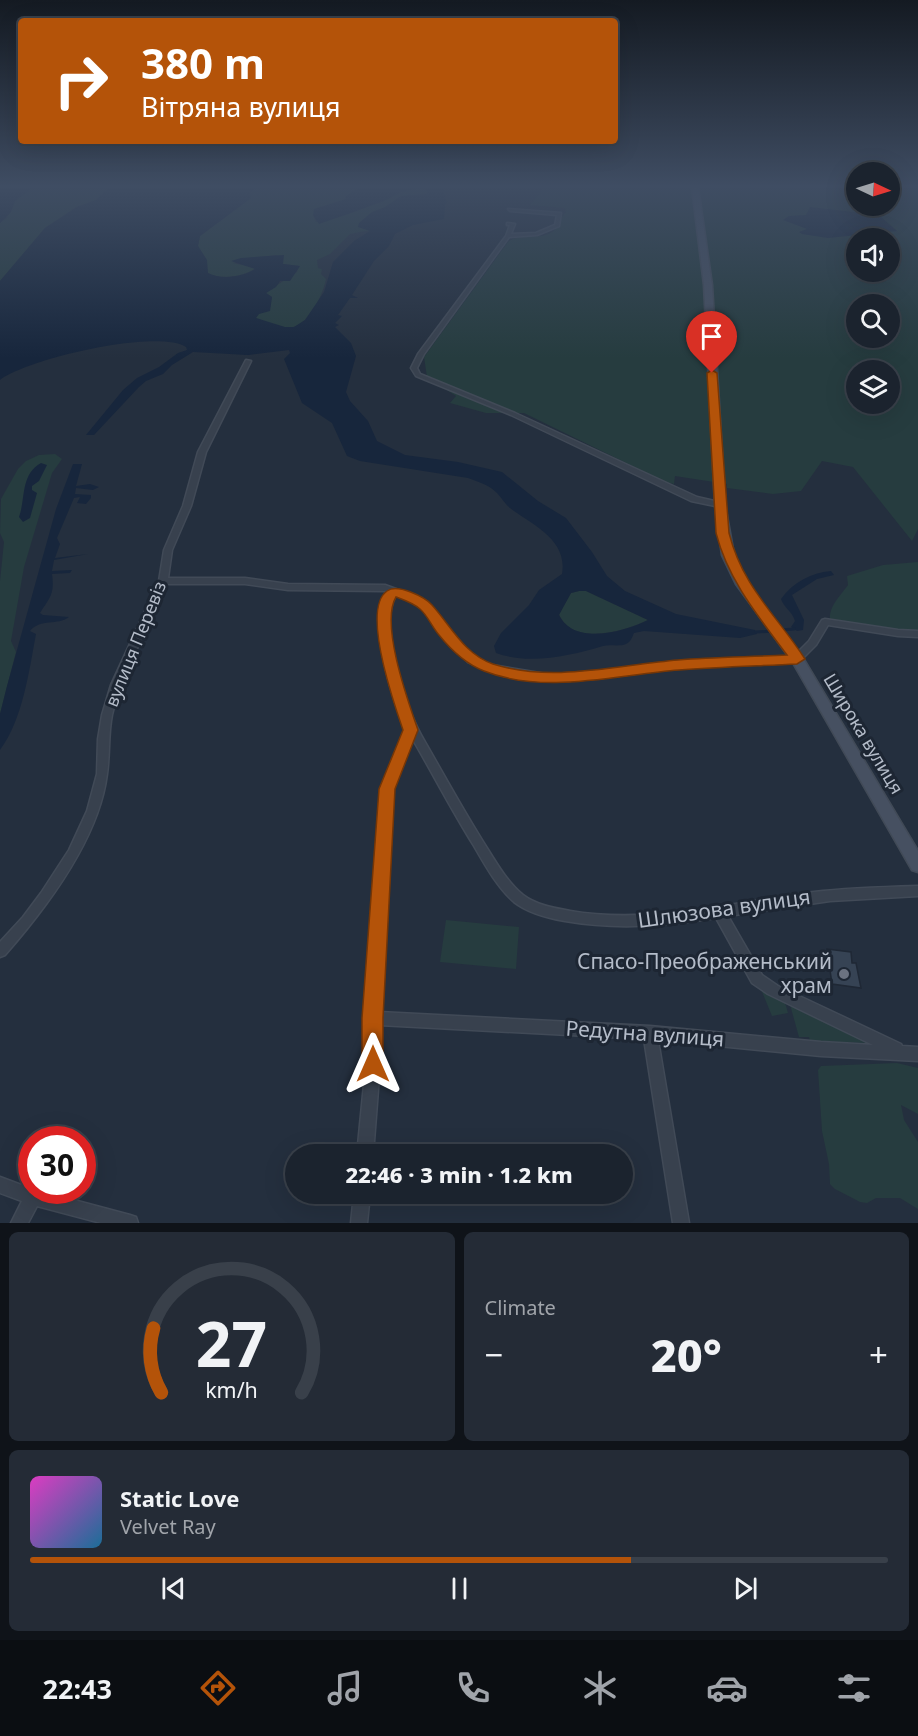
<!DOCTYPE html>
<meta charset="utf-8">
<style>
:root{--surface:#1b232e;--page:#242b36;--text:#f1f3f6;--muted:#a0a4aa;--line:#39404a;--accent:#b45309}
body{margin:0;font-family:"Noto Sans",sans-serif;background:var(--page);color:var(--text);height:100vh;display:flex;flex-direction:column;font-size:22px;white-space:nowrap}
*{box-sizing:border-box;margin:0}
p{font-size:20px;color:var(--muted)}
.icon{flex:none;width:33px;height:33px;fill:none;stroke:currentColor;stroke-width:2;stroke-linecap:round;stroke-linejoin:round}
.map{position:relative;height:1223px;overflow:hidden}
.side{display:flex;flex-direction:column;gap:9px;padding:9px;background:#0f1319;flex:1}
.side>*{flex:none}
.hud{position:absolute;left:18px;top:18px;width:600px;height:126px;border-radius:6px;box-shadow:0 6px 24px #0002,0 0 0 2px var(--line);background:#b45309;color:#fff;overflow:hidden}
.needle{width:39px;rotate:94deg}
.controls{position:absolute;left:846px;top:162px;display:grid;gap:12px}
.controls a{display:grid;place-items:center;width:54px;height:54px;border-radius:50%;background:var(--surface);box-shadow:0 6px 24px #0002,0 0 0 2px var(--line);font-size:30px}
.speed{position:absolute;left:18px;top:1126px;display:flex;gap:12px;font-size:30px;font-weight:700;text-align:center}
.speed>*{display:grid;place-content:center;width:78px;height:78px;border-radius:50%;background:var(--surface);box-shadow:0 6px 24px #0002,0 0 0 2px var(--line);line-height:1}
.speed .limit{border:9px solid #d22;background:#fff;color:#111}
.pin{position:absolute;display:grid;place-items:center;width:51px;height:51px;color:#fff;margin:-62px -26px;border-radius:50% 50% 50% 0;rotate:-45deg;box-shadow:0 0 6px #0007}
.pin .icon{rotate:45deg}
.me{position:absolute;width:66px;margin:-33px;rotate:0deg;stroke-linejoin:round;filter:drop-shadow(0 0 4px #0008)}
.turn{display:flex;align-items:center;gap:21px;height:126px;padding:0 24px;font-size:27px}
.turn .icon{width:78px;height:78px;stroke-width:2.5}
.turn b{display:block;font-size:42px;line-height:51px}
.big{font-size:45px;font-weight:800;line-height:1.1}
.side .tile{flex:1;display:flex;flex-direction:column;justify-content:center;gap:9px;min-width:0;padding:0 21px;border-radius:9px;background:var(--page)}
.side .dial{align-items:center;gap:0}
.dial svg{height:156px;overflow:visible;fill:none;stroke:var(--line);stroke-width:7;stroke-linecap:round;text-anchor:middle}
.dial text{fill:var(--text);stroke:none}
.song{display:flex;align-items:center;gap:18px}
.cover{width:72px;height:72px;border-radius:9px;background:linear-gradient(135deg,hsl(310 70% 55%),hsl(200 70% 35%))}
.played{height:6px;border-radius:3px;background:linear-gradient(90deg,var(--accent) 70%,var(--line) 70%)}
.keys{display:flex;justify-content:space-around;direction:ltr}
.heat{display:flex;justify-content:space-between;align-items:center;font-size:33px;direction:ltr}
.side .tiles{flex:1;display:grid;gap:9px;grid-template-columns:1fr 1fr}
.tile:last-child{grid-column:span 2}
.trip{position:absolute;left:285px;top:1144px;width:348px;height:60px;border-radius:30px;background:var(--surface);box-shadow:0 6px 24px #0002,0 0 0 2px var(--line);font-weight:800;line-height:60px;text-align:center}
.tab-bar{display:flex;height:96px;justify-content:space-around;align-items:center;background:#0b0e12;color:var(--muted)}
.tab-bar .icon{width:42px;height:42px}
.tab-bar .current{color:var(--accent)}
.tab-bar b{font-size:27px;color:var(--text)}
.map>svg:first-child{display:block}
</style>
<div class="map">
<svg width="918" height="1223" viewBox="0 0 918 1223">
<rect width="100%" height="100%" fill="#242f3e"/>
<g fill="#263c3f" fill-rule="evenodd">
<polygon points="34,187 109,187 96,200 76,207 45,228 0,281 0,223 7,218 14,201"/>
<path d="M 257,187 L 360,187 L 347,196 L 347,199 L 313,215 L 316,222 C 330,220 344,216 357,211 C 374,204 412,182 428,191 L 427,194 L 371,230 L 350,234 L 330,254 L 317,260 L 318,268 L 322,269 L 321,274 L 326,279 C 323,294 310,323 293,327 C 281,330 267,322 256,318 L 258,314 L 270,308 L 272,297 L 266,293 C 276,285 286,280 297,272 L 299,266 L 283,264 L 277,255 L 248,258 L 233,263 L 256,268 C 243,277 221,280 208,273 L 204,257 L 198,246 L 200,236 L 251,198 L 249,193 Z"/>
<path d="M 545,187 L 856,187 L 856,206 L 890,206 L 890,187 L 918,187 L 918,529 L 912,541 L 853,467 L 822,461 L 801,491 L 773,494 L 727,488 L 727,484 L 675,476 L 674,484 L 665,482 L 524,413 L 486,413 L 450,403 L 456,396 L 427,377 L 424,357 L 508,242 C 520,232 539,241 552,232 C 559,228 560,217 566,212 L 565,208 L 530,205 ZM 856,238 L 890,238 L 890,272 L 856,272 ZM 856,304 L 890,304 L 890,338 L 856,338 ZM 856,370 L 890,370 L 890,404 L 856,404 Z"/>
<polygon points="55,454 62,459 52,473 24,567 11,641 16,652 0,714 0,581 4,542 0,533 1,499 18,469 26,461 39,455"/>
<path d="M 918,562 L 918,630 L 898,630 L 830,619 C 829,606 841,595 848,585 L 847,576 L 883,565 Z"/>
<path d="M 579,591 L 586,591 L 648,620 C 625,631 572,647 559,614 L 571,593 Z"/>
<polygon points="446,920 519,927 516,969 440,962"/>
<polygon points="760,987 784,999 788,1013 772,1016"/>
<polygon points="789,1001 868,1043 810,1041 809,1037 799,1037"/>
<polygon points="897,1063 918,1068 918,1114 901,1105 904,1120 918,1142 918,1209 900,1198 876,1198 867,1203 860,1202 835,1189 830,1184 829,1164 822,1131 818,1070 821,1066"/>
</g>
<g fill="#17263c" fill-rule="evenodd">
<polygon points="0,187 34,187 15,201 11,212 0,223"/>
<path d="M 109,187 L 257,187 L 249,192 L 251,198 L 200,236 L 198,246 L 207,260 L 208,273 C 221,280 243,277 255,269 L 231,261 L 241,258 L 284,255 L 283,264 L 300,266 L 290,281 L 280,281 L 276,287 L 266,293 L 272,297 L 270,311 L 259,314 L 256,318 L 285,327 L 294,327 L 305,320 L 324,292 L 333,262 L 354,241 L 370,231 L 358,227 L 359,223 L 372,212 L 385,207 L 401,196 L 427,194 L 428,191 L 422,188 L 403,191 L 384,201 L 319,224 L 313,215 L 314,209 L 346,199 L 345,197 L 360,187 L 438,187 L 443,188 L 447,203 L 445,205 L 444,219 L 413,225 L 395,234 L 389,246 L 374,261 L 352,295 L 358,298 L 350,298 L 338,315 L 342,316 L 335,323 L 339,325 L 335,327 L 351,343 L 356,356 L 346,392 L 350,401 L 368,421 L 377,441 L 405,455 L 458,462 L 502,472 L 538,501 L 566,518 L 592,552 L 607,576 L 625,591 L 676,614 L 755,630 L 757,634 L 740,638 L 644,631 L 634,633 C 632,637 631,642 626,644 C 619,647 610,644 603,646 C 570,656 529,665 496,653 L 494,646 L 501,633 L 529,605 L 539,590 L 562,574 C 568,539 532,525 510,508 C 505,504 502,498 497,493 C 489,485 479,482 468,478 L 360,461 L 347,456 L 332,423 L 302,403 L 284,359 L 290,353 L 289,350 L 248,355 L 193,352 L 172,365 L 163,374 L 146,381 L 139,387 L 94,435 L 86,435 L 123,390 L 137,378 L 159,367 L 178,353 L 187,350 L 186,347 C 157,329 30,358 0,380 L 0,281 L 45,228 L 77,207 L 96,200 ZM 579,591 L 586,591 L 648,620 C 624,632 574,646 559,615 L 571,593 Z"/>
<polygon points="810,207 879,215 897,231 828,238 802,234 799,232 807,229 783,220 789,216 806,215"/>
<path d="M 41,463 L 47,465 L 39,481 L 32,486 L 32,490 L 37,493 L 30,518 L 23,522 L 19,517 C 26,498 20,475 41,463 Z"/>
<path d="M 73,464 L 82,464 L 76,486 L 90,484 L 99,487 L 93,490 L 76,488 L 75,494 L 91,495 L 91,498 L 86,504 L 77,503 L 80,497 L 74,498 L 57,538 L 60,544 L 55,558 L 88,554 L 54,560 L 52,571 L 72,570 L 70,573 L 52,574 C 55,595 49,598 40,613 L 43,615 L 69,617 C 57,626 41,618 30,631 L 36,634 C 29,671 23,719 0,750 L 0,714 L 7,686 L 56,509 Z"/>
<path d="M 831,571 L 834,575 L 817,579 L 792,595 L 804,620 L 803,630 L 797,631 L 791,627 L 795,621 C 792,611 784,608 781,599 C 793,582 811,573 831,571 Z"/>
</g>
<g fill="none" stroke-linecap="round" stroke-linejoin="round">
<g stroke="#17263c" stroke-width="3">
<polyline points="781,630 794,629"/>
<polyline points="756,632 774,631"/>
</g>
</g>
<polygon fill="#364354" stroke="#1f2835" stroke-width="1.5" points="827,949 851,952 852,963 856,963 861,988 832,984"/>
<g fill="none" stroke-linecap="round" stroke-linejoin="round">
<g stroke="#414a57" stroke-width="3">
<g id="street">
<polygon points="508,209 561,213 559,226 537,235 509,237 424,354 417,368 420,374 515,413 697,497 723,503 724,505 723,507 720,507 691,501 511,415 416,376 411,368 418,354 506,236 510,225 507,225 507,223 515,224 511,234 536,233 555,225 557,215 510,211"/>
<path d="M 246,360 L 251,361 L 206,452 L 191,506 L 172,550 L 168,578 L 245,578 L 288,584 L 385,585 L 418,597 L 429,605 L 448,631 L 474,658 L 492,665 L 552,675 L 584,673 L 678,662 L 794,656 L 809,641 L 822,620 L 825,619 L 898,630 L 918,631 L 918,637 L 898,636 L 828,625 L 816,645 L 800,661 L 797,662 L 678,668 L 584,679 L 552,681 L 520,677 L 487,670 L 468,662 L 442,635 L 423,609 L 412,601 L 396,595 C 376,629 406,710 425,742 C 444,775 462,808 482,840 C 494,859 506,881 523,895 C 536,905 554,908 570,911 C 651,925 733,902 814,892 C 848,888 883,887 918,886 L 918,896 L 830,901 L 728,916 L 762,975 L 778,986 L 901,1044 L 902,1046 L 918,1047 L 918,1061 L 821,1056 L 658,1040 L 689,1223 L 673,1223 L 644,1039 L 379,1025 L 380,1064 L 373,1155 L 357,1155 L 366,1064 L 365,1018 L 381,789 L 406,728 C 392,700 373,635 382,605 C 383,600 386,596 388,592 L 384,591 L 288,590 L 245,584 L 166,584 C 156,606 146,628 136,651 C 127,672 117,692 112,715 C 108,735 110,754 107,774 C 99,839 47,907 5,955 L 0,957 L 0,942 L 23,917 L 41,893 L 69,850 L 87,811 L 97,774 L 98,739 L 102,715 L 111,685 L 159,581 L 164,550 L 183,506 L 198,452 ZM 412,738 C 433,774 452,811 474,846 C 485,865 497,887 514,902 C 528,913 548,918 565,921 C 616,930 666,926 716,918 L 752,983 L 768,994 L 873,1045 L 821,1042 L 650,1026 L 379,1012 L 393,789 Z"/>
<polygon points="0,1177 32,1189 32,1191 40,1191 130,1215 136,1217 138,1223 101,1223 37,1206 28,1223 11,1223 22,1201 0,1193"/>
<polygon points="354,1194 370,1194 367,1223 351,1223"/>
</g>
</g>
<g stroke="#414a57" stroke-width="3">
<polygon id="secondary" points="692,187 698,187 712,285 725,505 734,555 748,584 803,658 918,851 918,872 912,870 792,661 736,584 722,555 715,505 704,285"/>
</g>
<use href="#street" fill="#38414e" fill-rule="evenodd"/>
<use href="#secondary" fill="#465061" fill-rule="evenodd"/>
</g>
<linearGradient id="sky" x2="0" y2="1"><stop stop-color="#141a22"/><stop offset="0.52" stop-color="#3f4d63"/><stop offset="1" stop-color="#3f4d63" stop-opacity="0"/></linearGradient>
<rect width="918" height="358" fill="url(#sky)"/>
<path fill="#b45309" stroke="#753606" stroke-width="1.5" d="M 712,370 L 717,373 L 729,533 C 743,588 776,614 805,659 L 797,664 C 758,666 718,667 679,670 C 616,675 545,695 484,671 C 466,664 451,650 439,635 C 432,627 428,616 420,609 C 413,603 404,600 396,597 C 380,624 408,701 418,730 L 395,789 L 383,1018 L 383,1064 L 380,1071 L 373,1075 L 365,1071 L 362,1064 L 362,1018 L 379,789 L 403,730 C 394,704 361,609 387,591 C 397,583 425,597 432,605 C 451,626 464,654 493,664 C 553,683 617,665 678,660 C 714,657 750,657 787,655 C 758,616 728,580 716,533 L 707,373 Z"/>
<circle fill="#6b7280" stroke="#1d2633" stroke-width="2" cx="844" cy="974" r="6"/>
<g text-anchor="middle" stroke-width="6" stroke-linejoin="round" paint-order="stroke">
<g font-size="18" fill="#b4bcc9" stroke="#1d2633">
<text transform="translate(136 644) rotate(-68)" y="6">вулиця Перевіз</text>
<text transform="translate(863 734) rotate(59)" y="6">Широка вулиця</text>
</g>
<g font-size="21" fill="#b4bcc9" stroke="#1d2633">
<text transform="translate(724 909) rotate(-8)" y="7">Шлюзова вулиця</text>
<text transform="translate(645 1034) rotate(4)" y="7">Редутна вулиця</text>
</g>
<g font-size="21" fill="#b4bcc9" stroke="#1d2633" text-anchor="end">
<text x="832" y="969">Спасо-Преображенський<tspan x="832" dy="24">храм</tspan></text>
</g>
</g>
</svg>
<div class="controls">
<a><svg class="needle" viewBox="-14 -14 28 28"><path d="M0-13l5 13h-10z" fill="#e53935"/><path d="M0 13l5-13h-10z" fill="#a0a4aa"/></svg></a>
<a><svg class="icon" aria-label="sound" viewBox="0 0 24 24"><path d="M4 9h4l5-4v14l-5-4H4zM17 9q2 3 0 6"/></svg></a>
<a><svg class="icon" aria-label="search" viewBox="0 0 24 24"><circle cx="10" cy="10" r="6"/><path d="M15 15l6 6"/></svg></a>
<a><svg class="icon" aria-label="layers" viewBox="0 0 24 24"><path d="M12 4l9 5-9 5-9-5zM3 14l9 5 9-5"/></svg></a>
</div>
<div class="speed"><div class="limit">30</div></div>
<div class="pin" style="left:712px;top:373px;background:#d93025"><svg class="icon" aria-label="arrive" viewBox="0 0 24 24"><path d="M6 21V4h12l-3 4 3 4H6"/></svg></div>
<svg class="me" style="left:373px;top:1064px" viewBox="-20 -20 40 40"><path d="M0-17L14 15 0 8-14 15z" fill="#b45309" stroke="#fff" stroke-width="4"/></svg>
<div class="trip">22:46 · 3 min · 1.2 km</div>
<div class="hud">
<div class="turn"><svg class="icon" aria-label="right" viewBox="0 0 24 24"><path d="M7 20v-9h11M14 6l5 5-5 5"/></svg><div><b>380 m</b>Вітряна вулиця</div></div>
</div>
</div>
<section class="side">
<div class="tiles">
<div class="tile dial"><svg viewBox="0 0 100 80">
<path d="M14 69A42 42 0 1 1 86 69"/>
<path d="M14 69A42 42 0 0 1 10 36" stroke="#b45309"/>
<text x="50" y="56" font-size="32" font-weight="700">27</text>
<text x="50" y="72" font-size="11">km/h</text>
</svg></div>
<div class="tile"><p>Climate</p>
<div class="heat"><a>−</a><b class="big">20°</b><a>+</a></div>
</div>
<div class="tile">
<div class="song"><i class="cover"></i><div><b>Static Love</b><p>Velvet Ray</p></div></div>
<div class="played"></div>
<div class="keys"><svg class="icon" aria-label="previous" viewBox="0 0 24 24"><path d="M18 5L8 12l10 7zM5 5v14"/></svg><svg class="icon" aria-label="pause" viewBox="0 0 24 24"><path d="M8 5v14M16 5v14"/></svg><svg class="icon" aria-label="next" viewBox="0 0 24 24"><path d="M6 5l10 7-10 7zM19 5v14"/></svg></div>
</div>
</div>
</section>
<nav class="tab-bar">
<b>22:43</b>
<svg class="icon current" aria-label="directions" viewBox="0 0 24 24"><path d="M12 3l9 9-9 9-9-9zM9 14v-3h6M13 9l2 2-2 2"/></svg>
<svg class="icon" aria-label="music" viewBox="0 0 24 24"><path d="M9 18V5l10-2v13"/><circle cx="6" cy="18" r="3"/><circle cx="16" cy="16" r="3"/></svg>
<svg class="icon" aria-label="phone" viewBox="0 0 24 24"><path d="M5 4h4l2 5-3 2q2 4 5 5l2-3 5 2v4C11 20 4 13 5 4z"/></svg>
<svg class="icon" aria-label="climate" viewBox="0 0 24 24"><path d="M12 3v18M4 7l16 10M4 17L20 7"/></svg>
<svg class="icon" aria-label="car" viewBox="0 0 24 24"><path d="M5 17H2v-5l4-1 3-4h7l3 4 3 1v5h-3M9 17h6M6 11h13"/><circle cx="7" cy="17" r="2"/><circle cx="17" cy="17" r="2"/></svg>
<svg class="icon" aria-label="filters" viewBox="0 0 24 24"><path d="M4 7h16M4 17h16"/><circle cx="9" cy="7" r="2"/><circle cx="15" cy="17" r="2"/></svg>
</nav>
